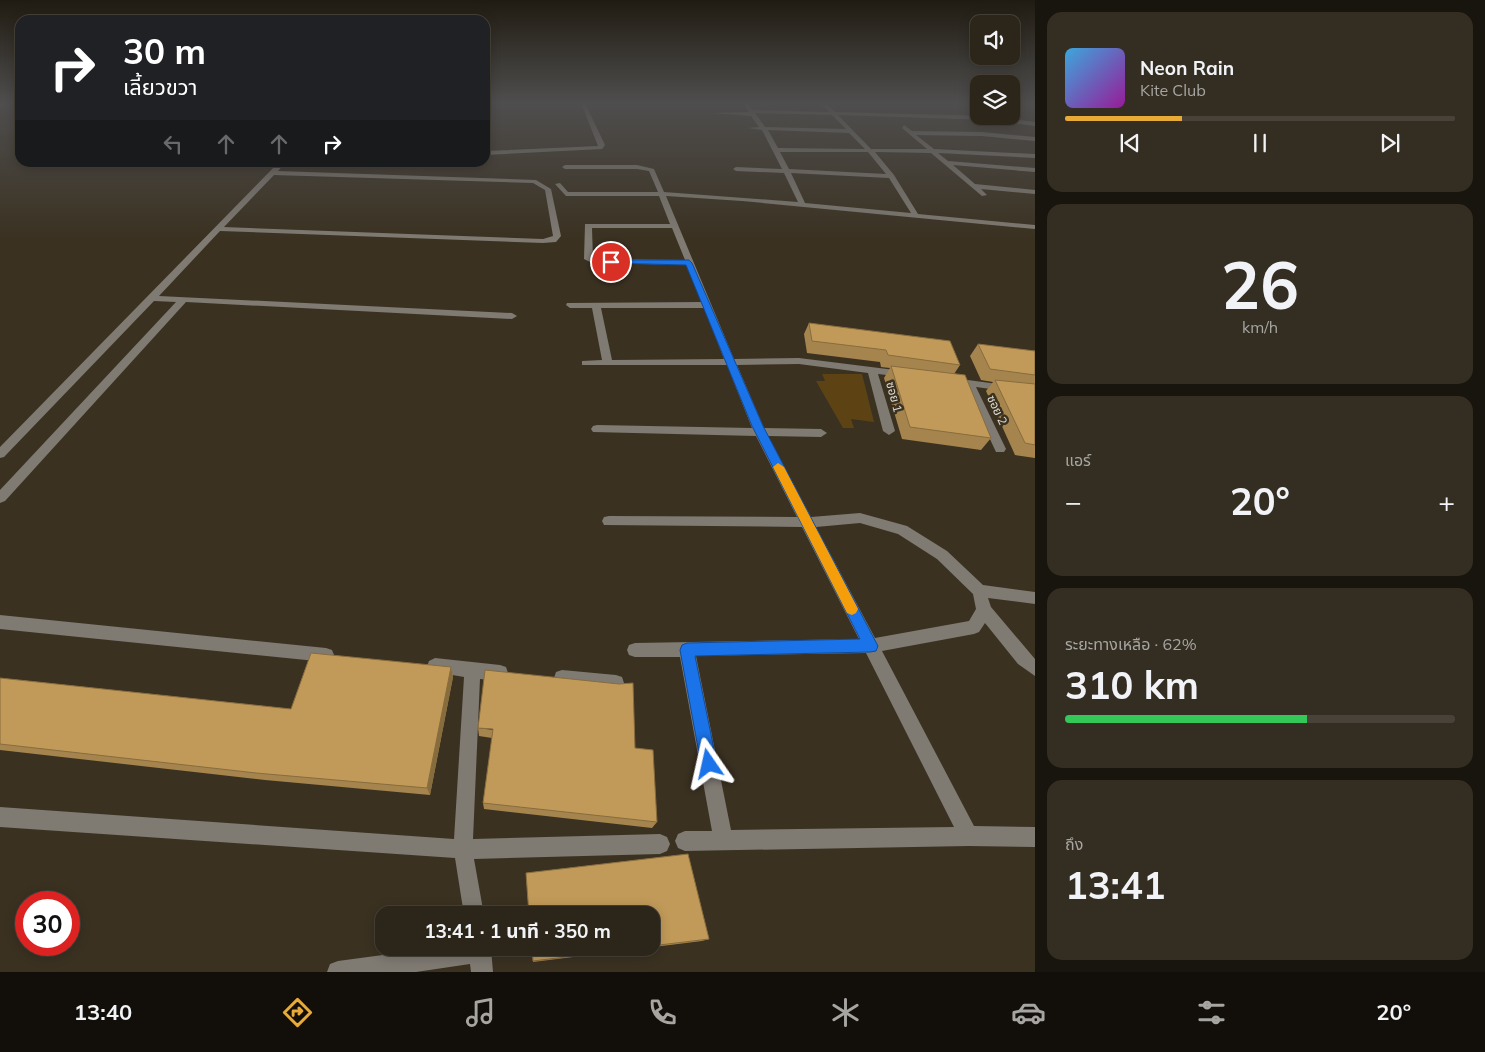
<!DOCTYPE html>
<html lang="th">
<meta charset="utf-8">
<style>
:root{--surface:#2c2519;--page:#342d22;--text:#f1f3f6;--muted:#a6a5a2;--line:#484238;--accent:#e8ab37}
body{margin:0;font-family:Mulish,"Noto Sans Thai",sans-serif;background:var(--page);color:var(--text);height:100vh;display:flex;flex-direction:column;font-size:19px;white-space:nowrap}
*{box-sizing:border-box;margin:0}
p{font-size:16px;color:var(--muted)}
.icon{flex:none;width:28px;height:28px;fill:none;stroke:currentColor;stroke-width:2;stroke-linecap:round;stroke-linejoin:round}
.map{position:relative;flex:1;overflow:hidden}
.drawer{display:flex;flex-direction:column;gap:12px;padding:12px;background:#18140e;width:450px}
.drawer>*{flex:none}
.banner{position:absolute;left:15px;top:15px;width:475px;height:152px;border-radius:15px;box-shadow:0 2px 12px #0003,0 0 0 1px var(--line);background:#202124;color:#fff;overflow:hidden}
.controls{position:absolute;left:970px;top:15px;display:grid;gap:10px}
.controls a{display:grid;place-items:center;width:50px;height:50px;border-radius:10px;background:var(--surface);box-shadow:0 2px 12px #0003,0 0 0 1px var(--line);font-size:25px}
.speed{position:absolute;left:15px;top:891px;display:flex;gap:10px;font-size:25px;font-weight:700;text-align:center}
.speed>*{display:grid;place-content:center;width:65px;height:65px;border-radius:50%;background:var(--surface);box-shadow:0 2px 12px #0003,0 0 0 1px var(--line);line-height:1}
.speed .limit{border:8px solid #d22;background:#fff;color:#111}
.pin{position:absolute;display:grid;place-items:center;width:42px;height:42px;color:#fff;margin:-21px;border:2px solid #fff;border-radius:50%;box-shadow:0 1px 5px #0007}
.me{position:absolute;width:55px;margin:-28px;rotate:349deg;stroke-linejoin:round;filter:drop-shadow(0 0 4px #0008)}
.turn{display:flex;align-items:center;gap:18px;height:105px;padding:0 25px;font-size:22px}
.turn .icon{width:65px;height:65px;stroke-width:2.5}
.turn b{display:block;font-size:35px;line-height:42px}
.lanes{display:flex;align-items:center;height:48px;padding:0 25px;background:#0003;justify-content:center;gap:25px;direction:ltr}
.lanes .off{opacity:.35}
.big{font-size:38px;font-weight:700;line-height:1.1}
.drawer .card{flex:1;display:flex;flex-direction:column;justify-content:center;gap:8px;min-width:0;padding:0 18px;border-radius:15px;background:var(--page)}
.drawer .dial{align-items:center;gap:0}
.dial b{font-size:65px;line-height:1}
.song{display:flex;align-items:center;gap:15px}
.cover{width:60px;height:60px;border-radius:8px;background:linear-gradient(135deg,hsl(200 70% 55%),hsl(300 70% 35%))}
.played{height:5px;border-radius:2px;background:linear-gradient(90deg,var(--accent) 30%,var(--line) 30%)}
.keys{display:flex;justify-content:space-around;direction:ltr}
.heat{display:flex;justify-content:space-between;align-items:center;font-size:28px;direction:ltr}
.charge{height:8px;border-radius:4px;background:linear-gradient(90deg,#34c759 62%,var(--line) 0)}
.trip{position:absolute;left:375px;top:906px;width:285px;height:50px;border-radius:15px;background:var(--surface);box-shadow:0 2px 12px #0003,0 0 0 1px var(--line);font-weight:700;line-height:50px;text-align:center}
.tabs{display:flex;height:80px;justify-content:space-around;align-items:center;background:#120f0a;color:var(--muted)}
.tabs .icon{width:35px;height:35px}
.tabs .selected{color:var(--accent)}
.tabs b{font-size:22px;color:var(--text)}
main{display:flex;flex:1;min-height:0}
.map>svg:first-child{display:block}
</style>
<main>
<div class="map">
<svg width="1035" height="972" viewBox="0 0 1035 972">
<rect width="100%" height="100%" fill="#3a3121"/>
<polygon fill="#5d4314" points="822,374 862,374 874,422 851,419 854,428 843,428 816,381 825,381"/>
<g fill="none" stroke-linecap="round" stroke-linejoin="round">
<g fill="#7f7a72" fill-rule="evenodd">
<polygon points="3,103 10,103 0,108 0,104"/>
<polygon points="581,103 585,103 605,145 602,149 485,155 485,151 598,146"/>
<path d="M 743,103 L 748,103 L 752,110 L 829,112 L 821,103 L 826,103 L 835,112 L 990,116 L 1035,122 L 1035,126 L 990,120 L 838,115 L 871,149 L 927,149 L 902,128 L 904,125 L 912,131 L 982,132 L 1035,137 L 1035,141 L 982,136 L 916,135 L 934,149 L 1035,154 L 1035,158 L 938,153 L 948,161 L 1035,168 L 1035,172 L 953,165 L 975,184 L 1035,190 L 1035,194 L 981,189 L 987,195 L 982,196 L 931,153 L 875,152 L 894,175 L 918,214 L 1035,225 L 1035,229 L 742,201 L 666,196 L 734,359 L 799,358 L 903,371 L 908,374 L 903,377 L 878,374 L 895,431 L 889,435 L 883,431 L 868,373 L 799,364 L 737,365 L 764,428 L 821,429 L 827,433 L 821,437 L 768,436 L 811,517 L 860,513 L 907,526 L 947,551 L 983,585 L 1035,592 L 1035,604 L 988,598 L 991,607 L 1035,659 L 1035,676 L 1018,664 L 985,623 L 979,632 L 974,634 L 882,651 L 974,826 L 1035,827 L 1035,847 L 969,846 L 685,851 L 678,848 L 675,841 L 678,834 L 685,831 L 712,831 L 680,657 L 635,657 L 629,655 L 627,650 L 629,645 L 635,643 L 859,639 L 802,527 L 604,525 L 602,521 L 604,517 L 609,516 L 797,517 L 756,436 L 593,432 L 591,429 L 593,426 L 597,425 L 752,428 L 727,365 L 582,365 L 582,361 L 602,360 L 592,308 L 570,308 L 566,305 L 567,303 L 702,302 L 687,265 L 592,263 L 584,259 L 585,224 L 670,224 L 659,196 L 566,196 L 555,184 L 560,183 L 568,192 L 658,192 L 649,171 L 637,169 L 565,169 L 562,167 L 565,165 L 637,165 L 654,169 L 664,192 L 798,202 L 784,173 L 736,171 L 733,169 L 736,167 L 782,169 L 762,130 L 748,128 L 759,127 L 751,116 L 712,113 L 749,112 ZM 755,113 L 832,115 L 846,129 L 765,127 ZM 768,130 L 849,133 L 865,149 L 778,148 ZM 780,152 L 868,152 L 886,174 L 789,169 ZM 791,173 L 889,178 L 911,213 L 805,203 ZM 592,228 L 672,228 L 685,260 L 593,259 ZM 601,308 L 704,308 L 724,359 L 612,360 ZM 860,523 L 898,534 L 937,559 L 973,594 L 976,609 L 969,621 L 875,638 L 816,527 ZM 866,653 L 954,827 L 731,830 L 696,656 Z"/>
<path d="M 279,162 L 286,162 L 278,171 L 536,180 L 551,189 L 561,236 L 556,242 L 543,243 L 220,231 L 159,296 L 512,313 L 517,316 L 512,319 L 186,302 L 5,501 L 0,503 L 0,490 L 176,302 L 154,301 L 4,457 L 0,458 L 0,447 ZM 274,175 L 533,183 L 545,190 L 553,236 L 543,239 L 224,227 Z"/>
<polygon points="953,378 1035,389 1035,395 976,387 1006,449 1004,452 996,452 965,386 949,383 948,381"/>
<polygon points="0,615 326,648 332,650 334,655 332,660 326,662 0,629"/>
<polygon points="435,658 500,665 506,667 508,673 506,679 500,681 480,679 473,839 660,834 667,837 670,844 667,851 660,854 474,859 484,915 464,915 455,858 0,827 0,807 454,839 464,677 429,671 427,666 429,661"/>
<polygon points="562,670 616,675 622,677 624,683 622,689 616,691 562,686 556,684 554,678 556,672"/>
<polygon points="435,948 491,948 493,972 471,972 470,964 416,972 327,972 330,964 338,961"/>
</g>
</g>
<g fill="#a6844d">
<polygon points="809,323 960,365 954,374 991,438 981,450 902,439 884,378 890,368 881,367 880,362 807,353 804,334"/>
<polygon points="978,344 1035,351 1035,458 1015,455 986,391 993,382 981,380 970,356"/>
<polygon points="451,667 453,677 430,795 265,780 0,750 0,678 291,709"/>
<polygon points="478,728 635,748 657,822 652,828 484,809 483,803 492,738 479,736"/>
<polygon points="688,854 709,939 702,941 533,962 532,948 651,948 651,915 529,915 526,873"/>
</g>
<polygon fill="#876c3e" points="451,667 453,677 430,795 427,788"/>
<g fill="#c19a59" stroke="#876c3e">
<polygon points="809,323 950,341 960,365 888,355 886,350 812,341"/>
<polygon points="978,344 1035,351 1035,375 990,369"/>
<polygon points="891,366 965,375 991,438 910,427"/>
<polygon points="995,380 1035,384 1035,445 1025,443"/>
<polygon points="311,653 451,667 427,788 256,773 0,744 0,678 291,709"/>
<polygon points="485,670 619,684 633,683 635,748 653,750 657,822 483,803 493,729 478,728"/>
<polygon points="688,854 709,939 651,946 651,915 529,915 526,873"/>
<polygon points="532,948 640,948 533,961"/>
</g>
<linearGradient id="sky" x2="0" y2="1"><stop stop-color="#201b12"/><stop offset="0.43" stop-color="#4f4e4e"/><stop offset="1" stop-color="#4f4e4e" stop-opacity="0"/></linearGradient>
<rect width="1035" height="239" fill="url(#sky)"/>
<polygon fill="#1a73e8" stroke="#114b97" points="611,260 689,260 692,263 763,426 878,646 876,651 870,652 695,656 717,764 715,770 709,772 703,770 701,764 680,650 682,645 687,643 860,639 752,426 686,265 609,263 609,260"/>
<polygon fill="#f59e0b" points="778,463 784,467 856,605 858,609 856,613 852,615 847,613 773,467"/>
<g text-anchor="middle" stroke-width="5" stroke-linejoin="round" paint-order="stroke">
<g font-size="12" fill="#e1dbd1" stroke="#3a3121">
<text transform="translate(894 397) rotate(75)" y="4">ซอย 1</text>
<text transform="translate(997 410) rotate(65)" y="4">ซอย 2</text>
</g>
</g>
</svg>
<div class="controls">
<a><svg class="icon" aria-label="sound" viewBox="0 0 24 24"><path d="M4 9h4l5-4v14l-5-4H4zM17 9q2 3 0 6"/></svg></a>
<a><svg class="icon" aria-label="layers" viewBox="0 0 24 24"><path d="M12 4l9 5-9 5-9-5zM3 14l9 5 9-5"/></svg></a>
</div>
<div class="speed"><div class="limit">30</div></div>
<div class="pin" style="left:611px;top:262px;background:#d93025"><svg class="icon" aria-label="arrive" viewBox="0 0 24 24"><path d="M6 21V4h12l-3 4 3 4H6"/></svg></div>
<svg class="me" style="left:709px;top:764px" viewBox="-20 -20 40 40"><path d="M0-17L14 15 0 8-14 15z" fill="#1a73e8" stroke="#fff" stroke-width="4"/></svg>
<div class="trip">13:41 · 1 นาที · 350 m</div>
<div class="banner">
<div class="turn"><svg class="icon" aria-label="right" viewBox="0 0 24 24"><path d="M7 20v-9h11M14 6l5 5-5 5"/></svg><div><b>30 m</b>เลี้ยวขวา</div></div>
<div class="lanes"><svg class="icon off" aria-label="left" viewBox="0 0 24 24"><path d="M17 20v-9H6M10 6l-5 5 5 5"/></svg><svg class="icon off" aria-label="ahead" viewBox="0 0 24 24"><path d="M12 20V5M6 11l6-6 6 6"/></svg><svg class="icon off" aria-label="ahead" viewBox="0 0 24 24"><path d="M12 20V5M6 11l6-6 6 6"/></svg><svg class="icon" aria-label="right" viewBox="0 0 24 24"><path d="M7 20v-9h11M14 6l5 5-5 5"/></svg></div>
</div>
</div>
<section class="drawer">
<div class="card">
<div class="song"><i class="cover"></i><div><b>Neon Rain</b><p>Kite Club</p></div></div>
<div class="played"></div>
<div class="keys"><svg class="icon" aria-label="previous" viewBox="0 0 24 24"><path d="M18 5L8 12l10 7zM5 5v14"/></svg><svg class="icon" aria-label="pause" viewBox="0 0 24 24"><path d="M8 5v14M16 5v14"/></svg><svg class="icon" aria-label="next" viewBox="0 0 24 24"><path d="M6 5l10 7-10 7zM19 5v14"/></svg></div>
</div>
<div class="card dial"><b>26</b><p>km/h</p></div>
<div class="card"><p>แอร์</p>
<div class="heat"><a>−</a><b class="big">20°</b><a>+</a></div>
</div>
<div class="card"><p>ระยะทางเหลือ · 62%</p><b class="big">310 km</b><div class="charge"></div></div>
<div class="card"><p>ถึง</p><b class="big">13:41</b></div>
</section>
</main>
<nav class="tabs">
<b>13:40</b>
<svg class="icon selected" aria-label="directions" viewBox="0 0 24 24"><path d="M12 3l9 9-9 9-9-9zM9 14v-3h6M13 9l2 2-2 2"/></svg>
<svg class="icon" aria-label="music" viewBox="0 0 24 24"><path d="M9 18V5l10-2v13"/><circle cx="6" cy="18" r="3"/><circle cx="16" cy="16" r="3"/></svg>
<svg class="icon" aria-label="phone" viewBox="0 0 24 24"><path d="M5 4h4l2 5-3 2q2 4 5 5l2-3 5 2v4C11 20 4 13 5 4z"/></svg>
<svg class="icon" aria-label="climate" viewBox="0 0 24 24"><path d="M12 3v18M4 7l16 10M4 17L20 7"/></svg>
<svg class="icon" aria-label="car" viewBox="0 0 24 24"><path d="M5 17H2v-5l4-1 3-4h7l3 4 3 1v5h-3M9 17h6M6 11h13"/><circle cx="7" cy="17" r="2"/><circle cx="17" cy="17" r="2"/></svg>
<svg class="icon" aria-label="filters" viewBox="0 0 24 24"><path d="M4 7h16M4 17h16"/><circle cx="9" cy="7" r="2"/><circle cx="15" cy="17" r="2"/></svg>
<b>20°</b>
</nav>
